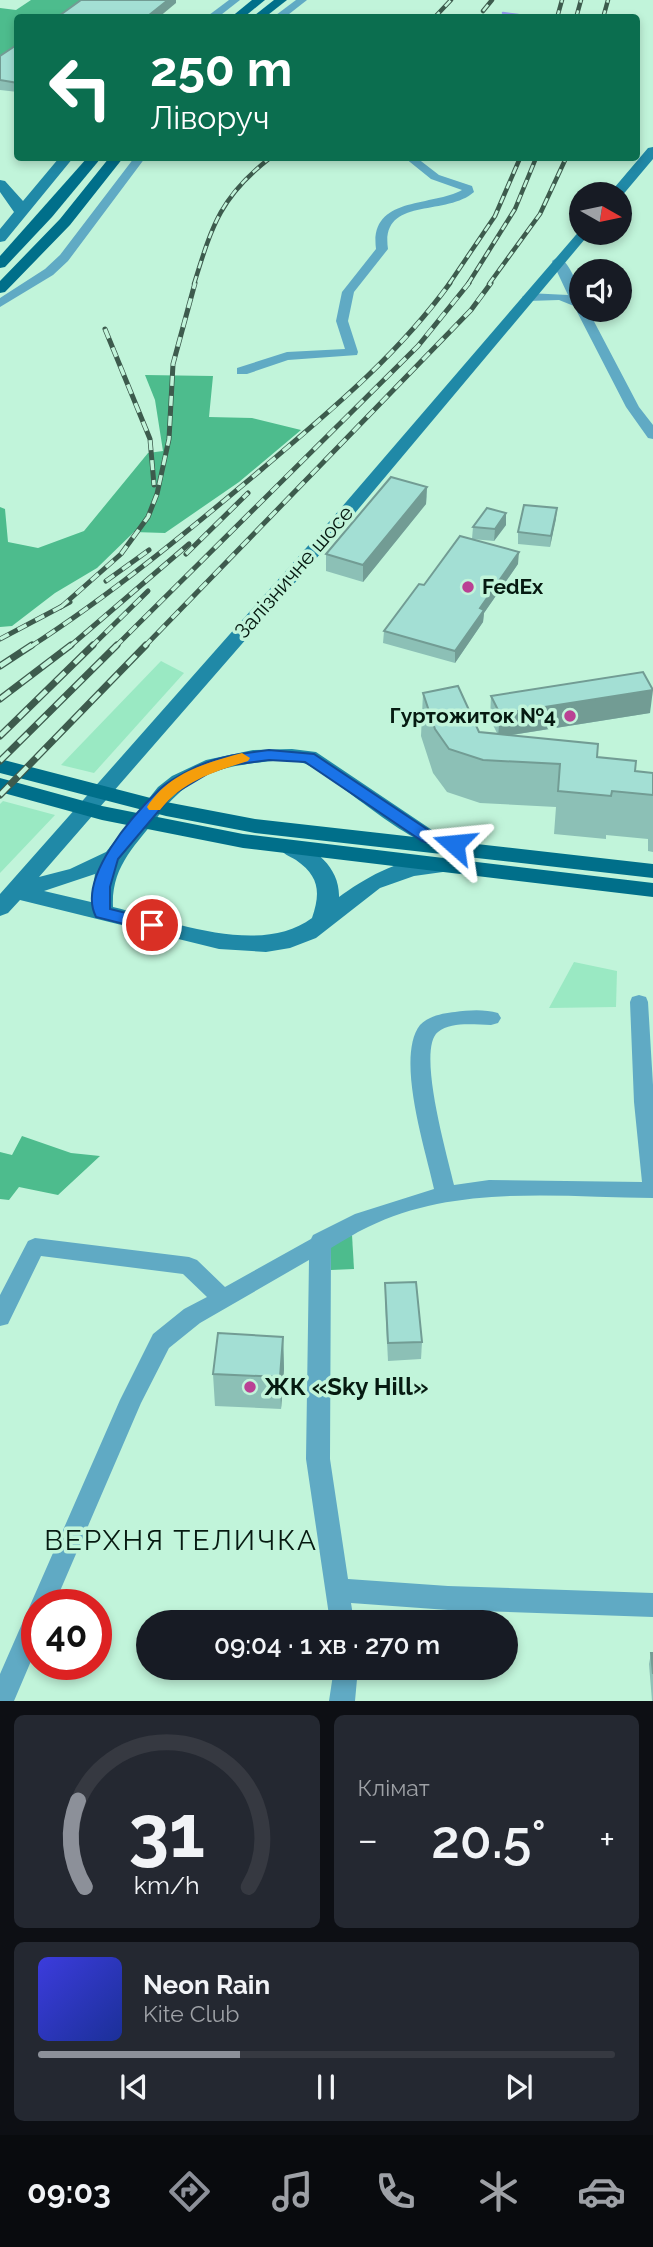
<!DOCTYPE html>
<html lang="uk">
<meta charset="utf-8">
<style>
:root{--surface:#171b24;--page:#242831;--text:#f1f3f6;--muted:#9ea1a6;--line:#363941;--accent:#8c9099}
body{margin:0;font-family:Raleway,sans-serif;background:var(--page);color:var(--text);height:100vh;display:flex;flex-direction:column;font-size:26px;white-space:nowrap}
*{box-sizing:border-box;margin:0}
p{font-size:23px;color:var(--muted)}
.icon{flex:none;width:38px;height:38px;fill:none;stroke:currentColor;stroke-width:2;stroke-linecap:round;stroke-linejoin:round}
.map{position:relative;height:1701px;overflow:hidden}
.sheet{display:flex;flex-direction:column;gap:14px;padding:14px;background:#0d0f14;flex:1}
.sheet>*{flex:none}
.banner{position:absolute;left:14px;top:14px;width:626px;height:147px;border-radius:7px;box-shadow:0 4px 10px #0003;background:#0b6e4f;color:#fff;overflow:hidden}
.needle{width:46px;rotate:99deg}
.fabs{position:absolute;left:569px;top:182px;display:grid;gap:14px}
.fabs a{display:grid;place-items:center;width:63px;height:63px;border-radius:50%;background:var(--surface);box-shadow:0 4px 10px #0003;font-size:35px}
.speed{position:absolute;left:21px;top:1589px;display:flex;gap:14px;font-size:35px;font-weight:700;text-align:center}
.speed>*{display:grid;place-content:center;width:91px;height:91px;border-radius:50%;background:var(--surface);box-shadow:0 4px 10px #0003;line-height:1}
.speed .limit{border:10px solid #d22;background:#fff;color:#111}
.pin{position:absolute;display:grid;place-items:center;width:60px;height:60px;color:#fff;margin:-30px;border:4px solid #fff;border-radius:50%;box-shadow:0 2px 7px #0007}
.me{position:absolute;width:77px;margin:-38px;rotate:288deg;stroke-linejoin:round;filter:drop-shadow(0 0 5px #0008)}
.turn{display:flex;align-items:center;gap:24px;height:147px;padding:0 21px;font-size:32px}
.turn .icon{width:91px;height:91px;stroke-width:2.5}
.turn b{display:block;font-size:49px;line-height:60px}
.big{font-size:52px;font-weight:600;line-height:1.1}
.sheet .widget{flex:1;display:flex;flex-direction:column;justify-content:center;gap:10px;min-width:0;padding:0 24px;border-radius:10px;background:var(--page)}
.sheet .dial{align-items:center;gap:0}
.dial svg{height:182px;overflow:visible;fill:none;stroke:var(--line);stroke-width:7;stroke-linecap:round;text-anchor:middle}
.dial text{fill:var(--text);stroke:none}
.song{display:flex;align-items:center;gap:21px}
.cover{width:84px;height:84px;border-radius:10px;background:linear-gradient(135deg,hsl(240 70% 55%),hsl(230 70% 35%))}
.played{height:7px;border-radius:4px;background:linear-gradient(90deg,var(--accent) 35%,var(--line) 35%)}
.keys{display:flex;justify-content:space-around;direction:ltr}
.heat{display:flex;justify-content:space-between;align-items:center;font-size:38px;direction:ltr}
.sheet .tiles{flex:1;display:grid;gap:14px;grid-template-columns:1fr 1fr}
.widget:last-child{grid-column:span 2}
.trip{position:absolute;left:136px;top:1610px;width:382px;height:70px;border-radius:35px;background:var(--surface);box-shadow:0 4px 10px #0003;font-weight:600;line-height:70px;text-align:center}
.dock{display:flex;height:112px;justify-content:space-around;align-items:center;background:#090b0e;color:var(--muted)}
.dock .icon{width:49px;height:49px}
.dock .selected{color:var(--accent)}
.dock b{font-size:32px;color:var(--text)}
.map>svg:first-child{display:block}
</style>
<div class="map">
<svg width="653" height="1701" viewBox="0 0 653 1701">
<rect width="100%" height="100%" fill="#c1f4da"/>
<g fill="#9ae9c3">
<polygon points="161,661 184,673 94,773 61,765"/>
<polygon points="3,801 55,815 0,873 0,804"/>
<polygon points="574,962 617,971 616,1007 549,1008"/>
</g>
<g fill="#4dbc8d">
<polygon points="31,0 82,0 57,17 18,18 17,45 0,57 0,8 16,10"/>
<polygon points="145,375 213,376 209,417 252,418 301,430 239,482 165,533 134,532 97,568 55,593 12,626 0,627 0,507 5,509 8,542 38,548 84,531 148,453 163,451 155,400"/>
<polygon points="22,1136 71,1153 100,1156 58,1195 19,1187 9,1200 0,1199 0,1152 12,1155"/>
<polygon points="352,1235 354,1269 331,1270 331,1246"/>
</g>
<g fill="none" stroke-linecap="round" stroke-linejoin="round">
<polyline stroke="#9a9bf1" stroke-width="2.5" points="503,13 518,15"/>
<g fill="#60aac4" fill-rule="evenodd">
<polygon points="229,0 240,0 217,18 205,18"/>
<polygon points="296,0 307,0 284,18 272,18"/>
<polygon points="134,158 145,158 68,261 53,275 0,307 0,298 45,269 60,255"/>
<path d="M 405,158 L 417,158 L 439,175 L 472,186 L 474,192 C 446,217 380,196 388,249 L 354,292 L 348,321 L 358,352 L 357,355 L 288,360 L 247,374 L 237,374 L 237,368 L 287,352 L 345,349 L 336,321 L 342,292 L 376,249 C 369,196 431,207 462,190 L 431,179 Z"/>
<path d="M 558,257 C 573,264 581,294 581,310 L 588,310 L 639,407 L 653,425 L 653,439 L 648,438 L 626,407 L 574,306 L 559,300 L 528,301 L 522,297 L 528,293 L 568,295 L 552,261 Z"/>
<path d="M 639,995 L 646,997 L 648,1002 L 653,1085 L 653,1198 C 559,1197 455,1184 368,1227 C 355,1233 343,1241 331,1248 L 330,1459 L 348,1579 L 448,1586 L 653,1593 L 653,1617 L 448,1610 L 351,1603 L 354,1622 L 330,1622 L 306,1459 L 309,1260 L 200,1323 L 169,1348 L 141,1403 L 54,1605 L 37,1605 L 37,1647 L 14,1701 L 0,1701 L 0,1674 L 120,1400 L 153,1334 L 184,1309 L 207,1297 L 183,1274 L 41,1256 L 8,1324 L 0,1326 L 0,1295 L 28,1241 L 35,1238 L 189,1257 L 197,1260 L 225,1287 L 311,1239 L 313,1235 L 355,1214 L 434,1189 C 426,1151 395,1057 420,1025 C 428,1016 444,1013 455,1012 C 468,1010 485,1009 498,1013 L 501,1018 L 498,1023 L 491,1025 C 475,1025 452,1021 438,1032 C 416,1049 448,1158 454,1185 L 489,1180 L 642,1182 L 634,1102 L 630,1002 L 632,997 Z"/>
<polygon points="334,1668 358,1668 355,1701 329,1701"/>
</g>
<g fill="#2089a7" fill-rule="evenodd">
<polygon points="653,147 653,159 621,197 620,194 609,194 648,148"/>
<polygon points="59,158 73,158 5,241 0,242 0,229 14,212 0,192 0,180 5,181 23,201"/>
<path d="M 581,229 L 581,233 L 590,233 L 334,538 L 39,877 L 70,869 L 106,852 L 158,787 L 172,776 L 206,760 L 253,750 L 292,749 L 316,752 L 435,832 L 467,840 L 470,845 L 467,850 C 423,863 346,783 306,764 C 290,757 260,762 242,765 C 206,770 181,786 159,815 C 136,845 111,866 113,907 C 171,921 260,957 312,918 C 321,892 319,876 296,860 C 289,856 283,854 279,847 L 282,842 L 289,840 C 315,847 340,868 339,897 C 367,876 413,850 450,861 L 454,866 L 450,871 L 414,876 L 380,888 L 316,938 L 290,948 L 266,952 L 219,949 L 20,900 L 8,913 L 0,916 L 0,894 L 322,530 ZM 95,874 L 91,902 L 44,891 Z"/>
</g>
<g fill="#006f8a" fill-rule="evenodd">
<polygon points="252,0 265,0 243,18 230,18"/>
<polygon points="274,0 287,0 264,18 251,18"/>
<polygon points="87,158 101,158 52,217 5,267 0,268 0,256"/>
<polygon points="109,158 123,158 70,225 5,292 0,293 0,281 60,219"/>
<polygon points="0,759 166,802 255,819 653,864 653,878 255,833 166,816 0,773"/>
<polygon points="0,778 102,806 243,834 653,883 653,897 243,848 102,820 0,792"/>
</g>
<g stroke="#3d5b4d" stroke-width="4.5">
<g id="rail-far2">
<polyline points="483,11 492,0"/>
<polyline points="434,18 451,0"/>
<polyline points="557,18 562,0"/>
<polyline points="576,18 581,0"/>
<polyline points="603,18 608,0"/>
<path d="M 194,284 C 212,226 220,197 270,158"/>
<polyline points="449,284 495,216 520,158"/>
<polyline points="468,284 515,209 536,158"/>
<polyline points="489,284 540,214 566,158"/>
</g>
</g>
<g stroke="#3d5b4d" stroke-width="5">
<g id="rail-far1">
<polyline points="105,329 150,439 154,485"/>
<polyline points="186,554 248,493"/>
<polyline points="106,581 149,550"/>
<polyline points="61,607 121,554 148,517 157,494 169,439 173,364 195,283"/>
<polyline points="0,639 70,602"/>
<path d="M 30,647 C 112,594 187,532 262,469 C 330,411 397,356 450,283"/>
<polyline points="69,647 189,544"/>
<polyline points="91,647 148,591"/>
<polyline points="115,647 418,346 469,283"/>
<polyline points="144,647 471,310 491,283"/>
</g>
</g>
<g stroke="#3d5b4d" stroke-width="7">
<g id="rail">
<polyline points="0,666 32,645"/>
<polyline points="0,699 71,645"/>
<polyline points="0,736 93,645"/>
<polyline points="0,761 117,645"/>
<polyline points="0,795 146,645"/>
</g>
</g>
<use href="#rail-far2" stroke="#c1f4da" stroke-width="2.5" stroke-dasharray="8" stroke-linecap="butt"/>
<use href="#rail-far1" stroke="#c1f4da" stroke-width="3.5" stroke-dasharray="10" stroke-linecap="butt"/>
<use href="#rail" stroke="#c1f4da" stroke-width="4.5" stroke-dasharray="13" stroke-linecap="butt"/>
</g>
<g fill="#8cc0b6">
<polygon points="18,44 18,92 0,90 0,56"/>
<polygon points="427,487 426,504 363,582 326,571 326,554"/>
<polygon points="557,508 550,547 518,544 518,532"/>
<polygon points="506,513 506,525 494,541 472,539 473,527"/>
<polygon points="518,564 484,613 483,622 455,663 383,643 384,631"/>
<polygon points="423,693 479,732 497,733 490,719 491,696 650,713 512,735 597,757 635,771 653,773 653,852 648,851 648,839 606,835 606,839 554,834 556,807 480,803 447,792 433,773 421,736"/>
<polygon points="385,1283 422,1342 421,1359 388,1361 385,1301"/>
<polygon points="283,1337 284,1369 281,1409 215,1406 213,1374"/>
<polygon points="651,1653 653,1653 653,1701 652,1701 649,1664"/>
</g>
<g fill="#729c94">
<polygon points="168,0 176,0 176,3 158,18 148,18 148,16"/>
<polygon points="427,487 426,504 363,582 363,565"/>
<polygon points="557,508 556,519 550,547 551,536"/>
<polygon points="506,513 506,525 494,541 495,529"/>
<polygon points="519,552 518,564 484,613 483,622 455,663 455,651 480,608"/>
<polygon points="653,690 650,713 498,737 500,714"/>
<polygon points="283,1337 284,1369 281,1409 280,1377"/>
</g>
<g fill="#a3dfd4" stroke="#729c94" stroke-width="2">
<polygon points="81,0 168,0 148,16 153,17 152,18 56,18"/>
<polygon points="18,44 18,83 0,80 0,56"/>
<polygon points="391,477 427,487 363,565 326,554"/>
<polygon points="524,505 557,508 551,536 518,532"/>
<polygon points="487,508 506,513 495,529 473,527"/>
<polygon points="460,536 519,552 480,608 484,610 455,651 384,631 419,584 424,585"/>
<polygon points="643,672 653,690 500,714 491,696"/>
<polygon points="458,686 479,732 598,744 597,757 636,761 635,771 653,773 653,795 612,791 611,796 558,791 560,764 483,760 449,749 435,729 423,693"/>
<polygon points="416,1282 422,1342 388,1343 385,1283"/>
<polygon points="218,1333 283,1337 280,1377 213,1374"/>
<polygon points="651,1653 653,1653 653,1674"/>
</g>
<path fill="#1a73e8" stroke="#114b97" stroke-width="2" d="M 269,750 L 314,754 L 433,833 L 460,841 L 462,844 L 454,850 L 422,841 L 305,762 L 269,760 L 231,765 L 209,773 L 172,795 L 118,859 L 110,887 L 110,909 L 158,921 L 160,925 L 158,929 L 152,931 L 96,917 C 76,878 134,814 160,789 C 169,780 185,773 196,767 C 219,756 244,753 269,750 Z"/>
<path fill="#f59e0b" d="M 242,753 L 250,758 L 248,761 C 213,772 183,781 160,810 L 149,810 L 147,807 C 169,773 205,763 242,753 Z"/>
<g fill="#ba4194" stroke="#c1f4da" stroke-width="2.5">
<circle cx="468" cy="587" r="7"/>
<circle cx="570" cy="716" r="7"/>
<circle cx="250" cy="1387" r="7"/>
</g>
<g text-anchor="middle" stroke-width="7" stroke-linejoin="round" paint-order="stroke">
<g font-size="21" fill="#061a11" stroke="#c1f4da">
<text transform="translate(294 572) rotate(-49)" y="7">Залізничне шосе</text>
</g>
<g font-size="21" font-weight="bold" fill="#061a11" stroke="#c1f4da" text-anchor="start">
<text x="482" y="594">FedEx</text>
<text x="556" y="723" text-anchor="end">Гуртожиток №4</text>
</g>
<g font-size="24" font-weight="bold" fill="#061a11" stroke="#c1f4da" text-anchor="start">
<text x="264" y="1395">ЖК «Sky Hill»</text>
</g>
<g font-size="28" letter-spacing="2" fill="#061a11" stroke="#c1f4da">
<text x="181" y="1550">ВЕРХНЯ ТЕЛИЧКА</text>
</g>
</g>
</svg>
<div class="fabs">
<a><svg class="needle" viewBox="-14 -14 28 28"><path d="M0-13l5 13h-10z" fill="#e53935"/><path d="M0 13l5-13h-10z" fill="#9ea1a6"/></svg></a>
<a><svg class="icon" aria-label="sound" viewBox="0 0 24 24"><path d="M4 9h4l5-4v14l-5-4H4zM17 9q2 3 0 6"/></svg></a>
</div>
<div class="speed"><div class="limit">40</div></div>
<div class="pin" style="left:152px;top:925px;background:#d93025"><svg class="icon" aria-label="arrive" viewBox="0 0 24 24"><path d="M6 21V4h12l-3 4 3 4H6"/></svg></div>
<svg class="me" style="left:454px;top:844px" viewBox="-20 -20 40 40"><path d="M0-17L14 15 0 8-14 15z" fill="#1a73e8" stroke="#fff" stroke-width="4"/></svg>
<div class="trip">09:04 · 1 хв · 270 m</div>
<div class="banner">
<div class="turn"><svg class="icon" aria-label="left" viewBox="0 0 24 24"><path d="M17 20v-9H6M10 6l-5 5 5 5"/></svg><div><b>250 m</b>Ліворуч</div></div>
</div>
</div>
<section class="sheet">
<div class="tiles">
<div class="widget dial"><svg viewBox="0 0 100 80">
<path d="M14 69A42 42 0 1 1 86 69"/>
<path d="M14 69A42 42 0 0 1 11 31" stroke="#8c9099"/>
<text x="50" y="56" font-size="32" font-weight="700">31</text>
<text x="50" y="72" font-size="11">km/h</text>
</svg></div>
<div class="widget"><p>Клімат</p>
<div class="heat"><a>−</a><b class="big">20.5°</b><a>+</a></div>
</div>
<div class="widget">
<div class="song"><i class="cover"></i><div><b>Neon Rain</b><p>Kite Club</p></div></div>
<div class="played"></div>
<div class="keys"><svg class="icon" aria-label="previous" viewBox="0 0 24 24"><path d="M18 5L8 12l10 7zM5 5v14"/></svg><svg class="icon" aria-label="pause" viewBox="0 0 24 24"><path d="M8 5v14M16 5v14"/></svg><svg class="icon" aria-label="next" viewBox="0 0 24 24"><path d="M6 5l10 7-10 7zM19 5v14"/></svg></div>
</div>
</div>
</section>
<nav class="dock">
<b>09:03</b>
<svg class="icon selected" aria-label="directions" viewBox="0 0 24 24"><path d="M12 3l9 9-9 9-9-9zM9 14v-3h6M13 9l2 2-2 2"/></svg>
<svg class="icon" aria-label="music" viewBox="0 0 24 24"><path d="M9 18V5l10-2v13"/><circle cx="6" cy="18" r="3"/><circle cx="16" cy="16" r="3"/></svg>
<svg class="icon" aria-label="phone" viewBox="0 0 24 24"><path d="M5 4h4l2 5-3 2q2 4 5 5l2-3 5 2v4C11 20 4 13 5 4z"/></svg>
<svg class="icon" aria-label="climate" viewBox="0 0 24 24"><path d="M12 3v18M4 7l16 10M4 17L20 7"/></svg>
<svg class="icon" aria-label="car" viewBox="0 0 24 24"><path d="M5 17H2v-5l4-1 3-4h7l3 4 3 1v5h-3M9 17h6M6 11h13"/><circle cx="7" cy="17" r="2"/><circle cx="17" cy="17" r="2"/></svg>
</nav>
